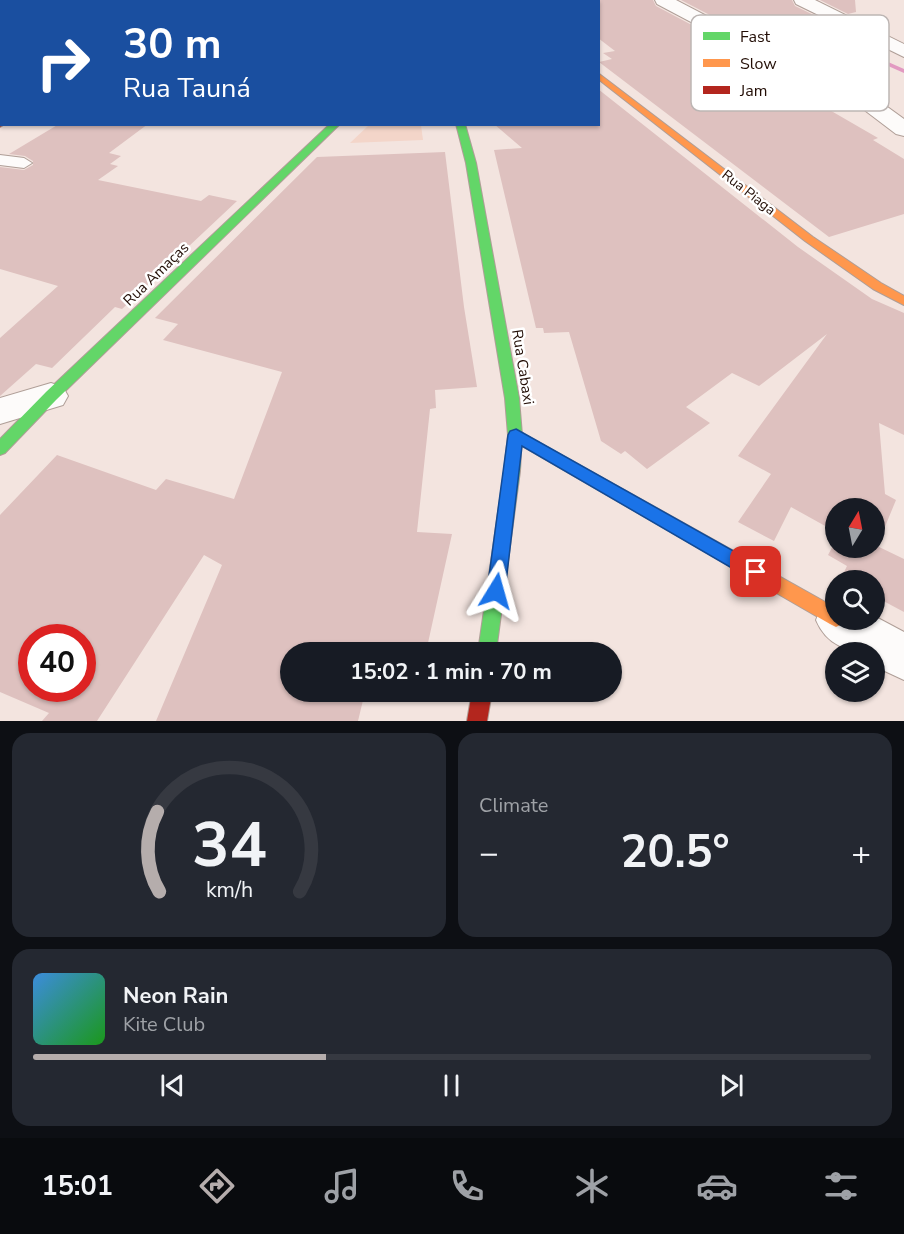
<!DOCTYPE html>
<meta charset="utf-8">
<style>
:root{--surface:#171b24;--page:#242831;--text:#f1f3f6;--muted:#9ea1a6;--line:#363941;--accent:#b5adac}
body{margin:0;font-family:"Nunito Sans",sans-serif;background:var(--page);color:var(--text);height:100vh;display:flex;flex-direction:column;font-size:22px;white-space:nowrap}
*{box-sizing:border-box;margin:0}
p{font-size:20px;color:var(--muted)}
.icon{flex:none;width:33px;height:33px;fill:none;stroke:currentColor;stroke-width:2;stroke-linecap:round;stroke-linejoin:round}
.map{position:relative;height:721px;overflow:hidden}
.side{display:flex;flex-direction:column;gap:12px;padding:12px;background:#0d0f14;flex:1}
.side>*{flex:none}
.banner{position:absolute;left:0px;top:0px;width:600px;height:126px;box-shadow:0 2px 4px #0004;background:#1a4fa0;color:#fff;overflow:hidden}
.needle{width:39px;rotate:10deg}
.buttons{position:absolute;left:825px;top:498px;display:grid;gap:12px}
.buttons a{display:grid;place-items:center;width:60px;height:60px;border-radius:50%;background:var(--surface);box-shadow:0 2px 4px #0004;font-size:30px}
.speed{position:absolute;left:18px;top:624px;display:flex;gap:12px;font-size:30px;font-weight:700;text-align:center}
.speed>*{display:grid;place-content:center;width:78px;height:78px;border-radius:50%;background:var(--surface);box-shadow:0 2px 4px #0004;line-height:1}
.speed .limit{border:9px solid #d22;background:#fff;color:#111}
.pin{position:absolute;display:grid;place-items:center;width:51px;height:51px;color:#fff;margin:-26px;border-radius:12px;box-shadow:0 3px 9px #0006}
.me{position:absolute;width:66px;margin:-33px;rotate:8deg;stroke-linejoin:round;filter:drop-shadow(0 0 4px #0008)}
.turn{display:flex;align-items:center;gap:21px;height:126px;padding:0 24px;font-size:27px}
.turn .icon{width:78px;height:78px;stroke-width:2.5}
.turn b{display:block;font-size:42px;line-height:51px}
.big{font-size:45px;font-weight:700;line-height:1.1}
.side .card{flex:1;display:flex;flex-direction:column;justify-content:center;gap:9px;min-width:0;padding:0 21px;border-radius:18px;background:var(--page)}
.side .dial{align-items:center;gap:0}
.dial svg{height:156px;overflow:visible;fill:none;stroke:var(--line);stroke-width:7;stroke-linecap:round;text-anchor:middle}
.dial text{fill:var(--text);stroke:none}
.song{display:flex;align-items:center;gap:18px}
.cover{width:72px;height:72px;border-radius:9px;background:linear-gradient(135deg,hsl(210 70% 55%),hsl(120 70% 35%))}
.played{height:6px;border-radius:3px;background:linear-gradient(90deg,var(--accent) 35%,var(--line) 35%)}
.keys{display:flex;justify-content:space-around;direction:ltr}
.heat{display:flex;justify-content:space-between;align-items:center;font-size:33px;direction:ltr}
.side .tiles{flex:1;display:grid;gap:12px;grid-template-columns:1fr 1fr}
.card:last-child{grid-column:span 2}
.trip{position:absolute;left:280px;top:642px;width:342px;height:60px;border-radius:30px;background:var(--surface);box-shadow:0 2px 4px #0004;font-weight:700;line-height:60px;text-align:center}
.tab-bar{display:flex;height:96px;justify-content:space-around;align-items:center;background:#090b0e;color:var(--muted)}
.tab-bar .icon{width:42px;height:42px}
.tab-bar .current{color:var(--accent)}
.tab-bar b{font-size:27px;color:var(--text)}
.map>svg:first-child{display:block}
</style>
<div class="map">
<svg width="904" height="721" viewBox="0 0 904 721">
<rect width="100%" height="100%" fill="#f3e4df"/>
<polygon fill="#f3d5c9" points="369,125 421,125 423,140 350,143"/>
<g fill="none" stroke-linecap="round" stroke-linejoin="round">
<polygon fill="#e299c1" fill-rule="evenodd" points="784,18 788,18 904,69 904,73 784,20"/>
</g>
<g fill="#dec1bf" fill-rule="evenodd">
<polygon points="548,0 653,0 656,6 737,49 698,57 776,79 878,138 873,140 904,159 904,214 829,237 599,62 612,59 603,53 615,51 598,38 598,2"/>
<polygon points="681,0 792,0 795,6 822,19 755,34 760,37 754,38"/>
<polygon points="820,0 855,0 856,12 848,14"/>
<polygon points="598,89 798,247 872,299 904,313 904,435 879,423 885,494 896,500 877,546 904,559 904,612 874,596 874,580 840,580 847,566 828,555 836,540 836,548 874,548 874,508 836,508 836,532 791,507 774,541 738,522 771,474 738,456 827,334 759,386 732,373 686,407 710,423 647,469 625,451 621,454 601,441 569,332 544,333 543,328 536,328 494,150 522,148 494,124 598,124"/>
<polygon points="59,124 148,124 109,153 121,156 110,164 118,166 98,180 201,201 209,195 237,201 122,309 115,307 52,368 36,364 0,396 0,338 58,286 0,269 0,167 24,170 33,165 33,161 25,156 9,154"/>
<path d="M 445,152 L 464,307 L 477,387 L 435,390 L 436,408 L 430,409 L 417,532 L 452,534 L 426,652 L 291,652 L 291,692 L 365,692 L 358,721 L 156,721 L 222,565 L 204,555 L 97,721 L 42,721 L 49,713 L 0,692 L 0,515 L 57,455 L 156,490 L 166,479 L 234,499 L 282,372 L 163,340 L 178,324 L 155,318 L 317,157 ZM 32,638 L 82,638 L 82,688 L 32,688 Z"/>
</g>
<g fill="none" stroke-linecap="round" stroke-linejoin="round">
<g stroke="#af9e97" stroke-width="2">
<g id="lane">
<polygon points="59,0 72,0 73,2 60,2"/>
<polygon points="2,68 2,76 0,77 0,69"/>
<polygon points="0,155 24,158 32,163 24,168 0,165"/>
</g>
</g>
<g stroke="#af9e97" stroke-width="2">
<g id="street">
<rect x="524" y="0" width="16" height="2"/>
<polygon points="655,0 676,0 787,58 835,69 904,119 904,136 896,134 821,77 774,66 657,4"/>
<polygon points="794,0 815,0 904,44 904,57 796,4"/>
<polygon points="51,383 63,387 68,396 63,405 0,424 0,398"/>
<path d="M 836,599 L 836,620 L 874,620 L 874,616 L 904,632 L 904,680 L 874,666 L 874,652 C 848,652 827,646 816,620 L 822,605 Z"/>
</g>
</g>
<g stroke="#af9e97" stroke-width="2">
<g id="fast">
<polygon points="330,124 340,124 56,400 5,453 0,455 0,439 46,392"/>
<polygon points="456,124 465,124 476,163 519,398 522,435 520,471 496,652 478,652 504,471 508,435 505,398 466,163"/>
</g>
</g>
<g stroke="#af9e97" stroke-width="2">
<g id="slow">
<polygon points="389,0 396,0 397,2 390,2"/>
<polygon points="598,73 813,237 881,283 904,296 904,305 873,289 805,241 598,79"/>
<polygon points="515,429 836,608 836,620 845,620 842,624 836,627 830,624 510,439 508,435 510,431"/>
</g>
</g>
<g stroke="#af9e97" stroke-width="2">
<g id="jam">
<polygon points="183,0 190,0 182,2"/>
<rect x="0" y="56" width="2" height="4"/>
<polygon points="2,120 2,124 5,124 0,127"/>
<polygon points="472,692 492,692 487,721 467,721"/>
</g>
</g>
<use href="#lane" fill="#fdfbfa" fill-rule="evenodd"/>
<use href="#street" fill="#fdfbfa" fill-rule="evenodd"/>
<use href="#fast" fill="#63d668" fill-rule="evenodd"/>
<use href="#slow" fill="#ff974d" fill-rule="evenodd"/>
<use href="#jam" fill="#b3261e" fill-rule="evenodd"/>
</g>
<polygon fill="#1a73e8" stroke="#114b97" stroke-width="1.5" points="516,429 762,567 764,572 762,578 756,580 749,578 522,446 505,591 503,597 496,599 490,597 487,591 508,435 510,431"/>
<g text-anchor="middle" stroke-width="5" stroke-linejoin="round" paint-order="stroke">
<g font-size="14" fill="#220d05" stroke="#fff">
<text transform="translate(749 192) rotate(38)" y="5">Rua Piaga</text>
</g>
<g font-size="15" fill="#220d05" stroke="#fff">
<text transform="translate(156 274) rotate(-44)" y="5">Rua Amaças</text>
<text transform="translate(523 367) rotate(81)" y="5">Rua Cabaxi</text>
</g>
</g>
<rect x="691" y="15" width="198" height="96" rx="9" fill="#fff" stroke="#bdb6b4" stroke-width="1.5"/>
<rect x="703" y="32" width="27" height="8" fill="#63d668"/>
<rect x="703" y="59" width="27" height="8" fill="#ff974d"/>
<rect x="703" y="86" width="27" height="8" fill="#b3261e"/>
<g font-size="16" fill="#220d05">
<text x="740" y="42">Fast</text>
<text x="740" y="69">Slow</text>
<text x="740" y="96">Jam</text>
</g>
</svg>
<div class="buttons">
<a><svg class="needle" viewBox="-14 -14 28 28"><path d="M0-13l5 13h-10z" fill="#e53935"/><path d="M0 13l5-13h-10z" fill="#9ea1a6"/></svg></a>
<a><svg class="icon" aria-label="search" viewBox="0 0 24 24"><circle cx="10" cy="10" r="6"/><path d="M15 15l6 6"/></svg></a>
<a><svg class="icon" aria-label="layers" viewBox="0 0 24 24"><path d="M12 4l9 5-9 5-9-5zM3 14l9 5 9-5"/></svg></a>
</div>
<div class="speed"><div class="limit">40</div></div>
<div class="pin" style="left:756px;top:572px;background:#d93025"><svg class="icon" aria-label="arrive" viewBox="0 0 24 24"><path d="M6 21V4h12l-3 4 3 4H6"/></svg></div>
<svg class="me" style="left:496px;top:591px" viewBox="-20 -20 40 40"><path d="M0-17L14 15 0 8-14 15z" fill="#1a73e8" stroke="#fff" stroke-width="4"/></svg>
<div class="trip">15:02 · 1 min · 70 m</div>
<div class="banner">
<div class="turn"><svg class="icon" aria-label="right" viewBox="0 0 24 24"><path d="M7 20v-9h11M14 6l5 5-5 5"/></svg><div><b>30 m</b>Rua Tauná</div></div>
</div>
</div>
<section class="side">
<div class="tiles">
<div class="card dial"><svg viewBox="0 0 100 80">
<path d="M14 69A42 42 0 1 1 86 69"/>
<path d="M14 69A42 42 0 0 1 13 28" stroke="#b5adac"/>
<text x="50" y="56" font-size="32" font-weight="700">34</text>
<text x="50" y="72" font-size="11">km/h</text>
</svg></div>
<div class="card"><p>Climate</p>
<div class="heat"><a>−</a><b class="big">20.5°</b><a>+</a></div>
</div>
<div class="card">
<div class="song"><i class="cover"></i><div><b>Neon Rain</b><p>Kite Club</p></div></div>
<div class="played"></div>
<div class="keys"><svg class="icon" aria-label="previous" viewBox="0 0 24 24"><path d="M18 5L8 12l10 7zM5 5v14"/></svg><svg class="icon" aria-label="pause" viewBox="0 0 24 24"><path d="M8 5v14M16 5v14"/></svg><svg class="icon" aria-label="next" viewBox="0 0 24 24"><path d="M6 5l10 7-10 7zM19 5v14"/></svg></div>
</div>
</div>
</section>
<nav class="tab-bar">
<b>15:01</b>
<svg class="icon current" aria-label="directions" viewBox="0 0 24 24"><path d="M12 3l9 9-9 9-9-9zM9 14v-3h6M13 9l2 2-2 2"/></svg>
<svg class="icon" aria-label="music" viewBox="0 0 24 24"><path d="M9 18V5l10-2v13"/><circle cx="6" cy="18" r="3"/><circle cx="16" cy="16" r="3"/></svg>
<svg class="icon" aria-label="phone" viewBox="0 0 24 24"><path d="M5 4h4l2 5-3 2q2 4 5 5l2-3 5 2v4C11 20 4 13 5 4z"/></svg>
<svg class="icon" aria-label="climate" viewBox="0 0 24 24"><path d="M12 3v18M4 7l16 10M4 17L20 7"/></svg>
<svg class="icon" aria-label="car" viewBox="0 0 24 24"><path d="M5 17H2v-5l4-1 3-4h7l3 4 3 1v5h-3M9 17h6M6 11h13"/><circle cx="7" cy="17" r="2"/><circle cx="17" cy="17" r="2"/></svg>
<svg class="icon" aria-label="filters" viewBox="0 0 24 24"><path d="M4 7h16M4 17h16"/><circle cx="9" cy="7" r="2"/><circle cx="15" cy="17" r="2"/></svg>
</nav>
